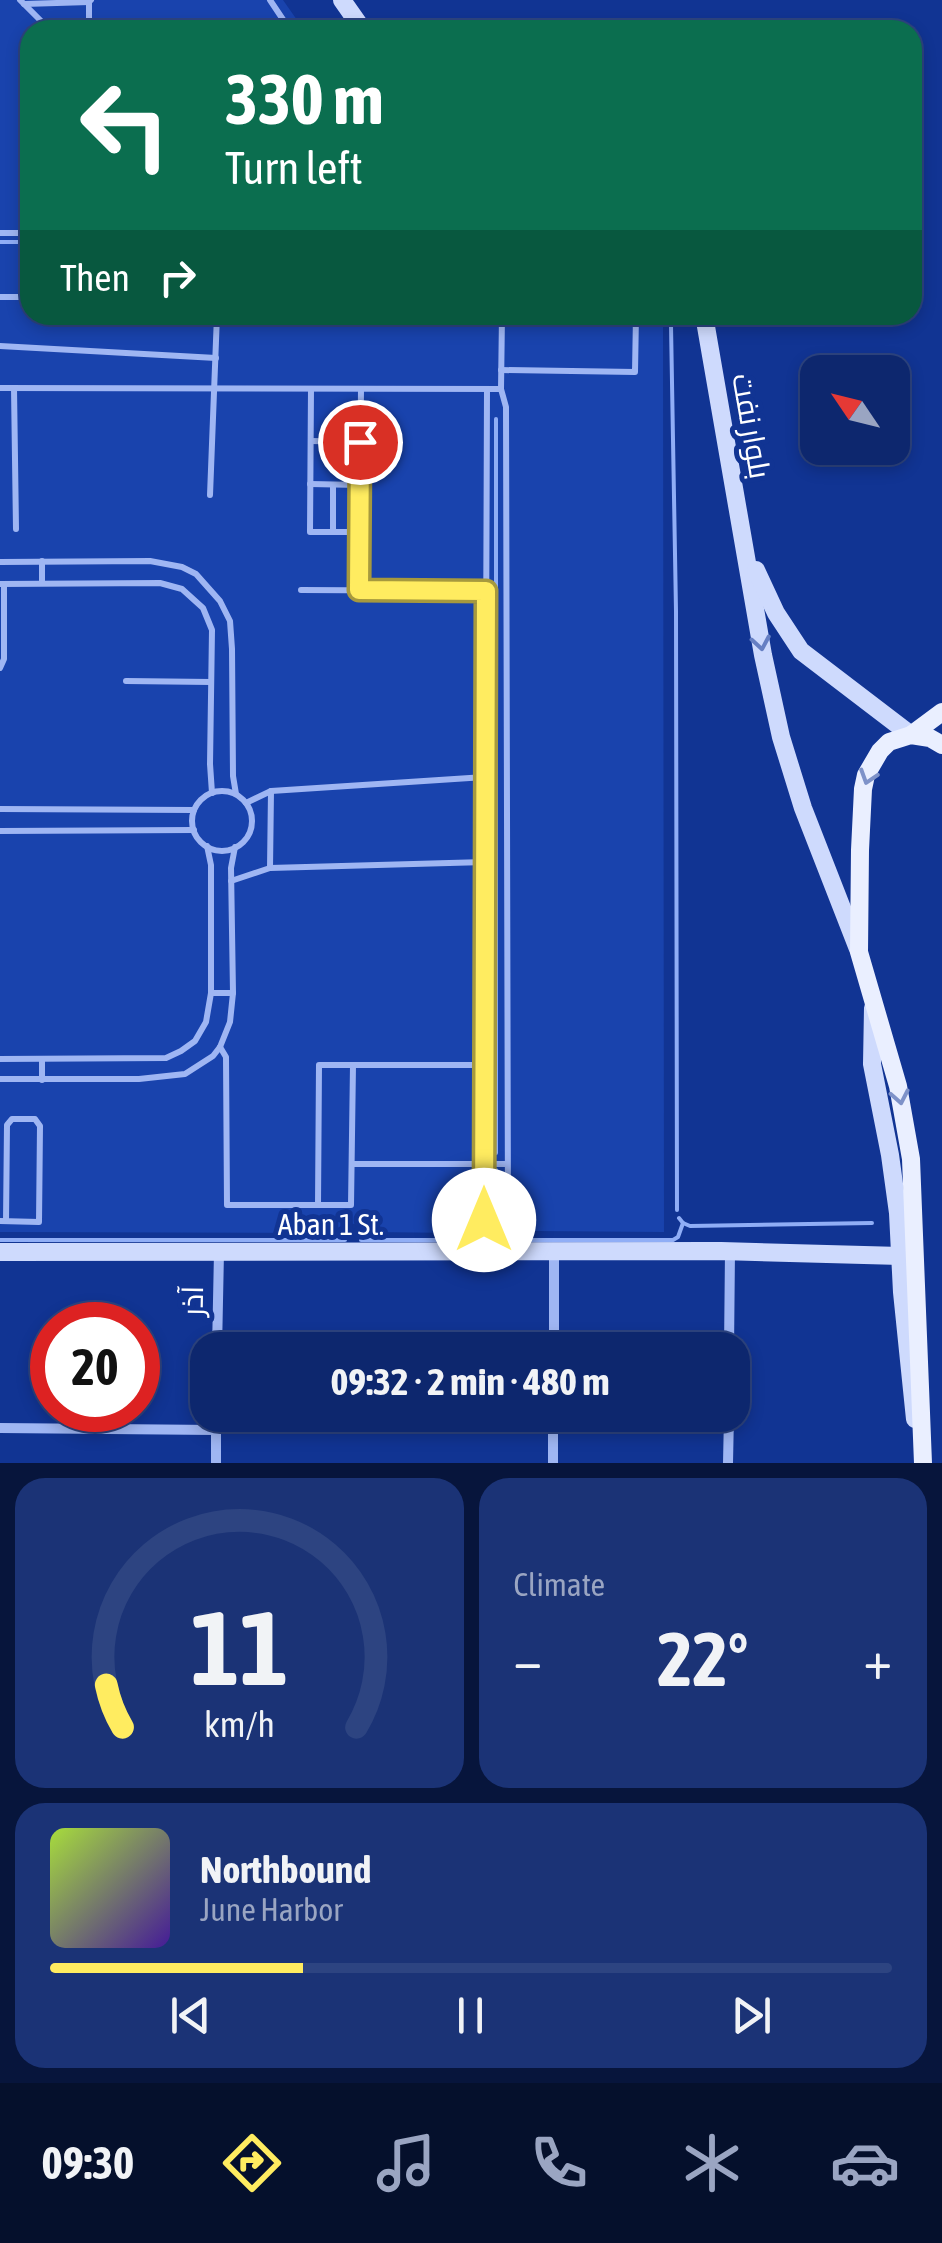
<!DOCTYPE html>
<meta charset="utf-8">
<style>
:root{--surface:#0d276e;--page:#1b3376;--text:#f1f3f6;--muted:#9aa5c2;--line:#2d4481;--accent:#ffec60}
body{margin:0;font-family:"Asap Condensed",Cairo,sans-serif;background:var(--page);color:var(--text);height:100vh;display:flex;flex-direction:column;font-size:38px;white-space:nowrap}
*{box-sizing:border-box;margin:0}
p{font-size:32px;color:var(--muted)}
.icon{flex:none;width:55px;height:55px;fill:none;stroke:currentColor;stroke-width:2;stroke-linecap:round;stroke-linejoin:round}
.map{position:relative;height:1463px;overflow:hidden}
.sheet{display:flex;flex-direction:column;gap:15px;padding:15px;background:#07153c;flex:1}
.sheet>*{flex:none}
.guide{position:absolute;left:20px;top:20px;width:902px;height:305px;border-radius:30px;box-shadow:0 5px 15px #0003,0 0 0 2px var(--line);background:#0b6e4f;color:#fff;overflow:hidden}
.needle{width:65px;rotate:305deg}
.tools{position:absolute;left:800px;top:355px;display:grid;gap:20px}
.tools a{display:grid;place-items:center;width:110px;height:110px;border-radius:20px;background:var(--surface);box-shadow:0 5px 15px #0003,0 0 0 2px var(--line);font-size:50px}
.speed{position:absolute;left:30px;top:1302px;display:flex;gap:20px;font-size:50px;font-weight:700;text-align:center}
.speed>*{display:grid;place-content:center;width:130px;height:130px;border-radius:50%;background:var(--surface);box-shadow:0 5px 15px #0003,0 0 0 2px var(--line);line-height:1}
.speed .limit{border:15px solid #d22;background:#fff;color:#111}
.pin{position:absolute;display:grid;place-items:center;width:85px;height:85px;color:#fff;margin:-42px;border:5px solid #fff;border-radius:50%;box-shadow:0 2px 10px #0007}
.me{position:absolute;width:110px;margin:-55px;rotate:0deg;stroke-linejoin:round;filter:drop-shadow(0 0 8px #0008)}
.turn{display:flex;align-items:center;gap:35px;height:210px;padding:0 40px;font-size:45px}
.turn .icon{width:130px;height:130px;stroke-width:2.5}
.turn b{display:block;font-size:70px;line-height:85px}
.then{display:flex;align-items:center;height:95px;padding:0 40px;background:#0003;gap:20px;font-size:38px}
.big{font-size:75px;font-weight:700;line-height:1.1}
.sheet .card{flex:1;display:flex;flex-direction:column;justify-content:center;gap:15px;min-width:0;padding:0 35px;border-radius:30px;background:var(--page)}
.sheet .dial{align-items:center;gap:0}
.dial svg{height:260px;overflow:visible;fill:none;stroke:var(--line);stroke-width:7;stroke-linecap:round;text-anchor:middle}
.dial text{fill:var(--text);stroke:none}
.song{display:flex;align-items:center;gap:30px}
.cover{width:120px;height:120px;border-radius:15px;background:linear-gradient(135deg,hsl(80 70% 55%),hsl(260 70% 35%))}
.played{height:10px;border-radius:5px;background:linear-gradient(90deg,var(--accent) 30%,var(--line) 30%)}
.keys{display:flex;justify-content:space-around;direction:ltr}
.heat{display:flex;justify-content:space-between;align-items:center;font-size:55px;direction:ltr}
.sheet .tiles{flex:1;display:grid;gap:15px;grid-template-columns:1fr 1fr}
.card:last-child{grid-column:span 2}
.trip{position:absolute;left:190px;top:1332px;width:560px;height:100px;border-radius:30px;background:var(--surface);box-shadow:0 5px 15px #0003,0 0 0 2px var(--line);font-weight:700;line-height:100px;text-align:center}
.menu{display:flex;height:160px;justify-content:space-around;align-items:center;background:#05102c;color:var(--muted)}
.menu .icon{width:70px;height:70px}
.menu .active{color:var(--accent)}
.menu b{font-size:45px;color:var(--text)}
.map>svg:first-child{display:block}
</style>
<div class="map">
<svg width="942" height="1463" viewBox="0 0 942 1463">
<rect width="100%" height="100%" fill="#113493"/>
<polygon fill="#1943ad" points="0,0 283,0 304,30 30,30 30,315 663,315 664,1232 531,1231 521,1221 470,1220 459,1233 369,1232 356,1224 346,1223 329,1233 0,1232"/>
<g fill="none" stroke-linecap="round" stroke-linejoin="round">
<g stroke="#90aef6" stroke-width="4">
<polyline points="0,242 30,242"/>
<polyline points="674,315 671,325 676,611 677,1210"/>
<polyline points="496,1153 496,419"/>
<polyline points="496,1215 496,1170"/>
<polyline points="679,1218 683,1223 690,1226 872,1223"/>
<polyline points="0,1240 345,1240"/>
<polyline points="361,1240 474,1240"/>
<polyline points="523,1240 673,1240 678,1237 683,1223"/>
</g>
<g stroke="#9fb6f3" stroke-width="6">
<polyline points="20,0 50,30"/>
<polyline points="270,0 290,30"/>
<polyline points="24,4 89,2 91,0"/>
<polyline points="89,30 89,1"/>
<polyline points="0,233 30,233"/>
<polyline points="0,297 30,297"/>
<polyline points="502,315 501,389 506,407 508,1221"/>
<polyline points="0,346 216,358"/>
<polyline points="501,370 635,372 636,315"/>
<polyline points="0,388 501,389"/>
<polyline points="14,388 16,529"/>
<polyline points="311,389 310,532 360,532"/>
<polyline points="311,441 360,442"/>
<polyline points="310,484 360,485"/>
<polyline points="210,495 217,315"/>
<polyline points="333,532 333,485"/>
<polyline points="0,562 150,561 182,567 196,574 220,601 230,621 232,649 233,776 236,794"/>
<polyline points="42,583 42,561"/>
<polyline points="0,584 160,583 182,589 203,608 212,630 210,764 212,793"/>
<polyline points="301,590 486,591"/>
<polyline points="359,590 361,389"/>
<polyline points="0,668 4,659 4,584"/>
<polyline points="126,681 211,682"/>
<circle cx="222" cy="821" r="30"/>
<polyline points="246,803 271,791 485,777"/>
<polyline points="0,809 194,810"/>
<polyline points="0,831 194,830"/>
<polyline points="270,868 271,791"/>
<polyline points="231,881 270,868 485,862"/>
<polyline points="211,993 233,993"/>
<polyline points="220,1047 226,1057 227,1205 351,1205 353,1065 319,1065 318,1205"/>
<polyline points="0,1059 166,1058 181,1051 195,1041 206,1022 211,993 211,865 207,846"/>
<polyline points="42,1059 42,1080"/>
<polyline points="353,1065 484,1065"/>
<polyline points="0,1079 139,1079 185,1074 213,1056 220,1047 230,1022 233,993 231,868 235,847"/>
<polyline points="352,1164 507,1164"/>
<polyline points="484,1220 487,389"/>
<polyline points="0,1221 39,1222 40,1126 35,1119 12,1119 7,1125 6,1221"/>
</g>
<g stroke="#9fb6f3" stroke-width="10">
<polyline points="217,1350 219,1252"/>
<polyline points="554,1350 554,1251"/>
<polyline points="729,1350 730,1251"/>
<polyline points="0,1428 216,1430"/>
<polyline points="216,1463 216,1415"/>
<polyline points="553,1463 553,1415"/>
<polyline points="728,1463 729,1415"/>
</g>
<g stroke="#cedafd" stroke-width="18">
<polyline points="342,0 363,30"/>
<polyline points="704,315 763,655 781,737 803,808 858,949"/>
<polyline points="756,570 776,613 801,651 911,735"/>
<polyline points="873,1008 872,1064 890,1155 898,1213 902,1292 915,1419"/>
<polyline points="0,1252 721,1251 901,1256"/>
</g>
<g stroke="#eaefff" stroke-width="18">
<polyline points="911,735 942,712"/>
<polyline points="923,1463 911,1159 898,1086 859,952 860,850 863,789 866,775 880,751 889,742 911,735 930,738 942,745"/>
</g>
</g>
<defs><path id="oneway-chevron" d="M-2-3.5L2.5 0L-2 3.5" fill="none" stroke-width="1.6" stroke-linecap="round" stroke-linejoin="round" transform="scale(2.5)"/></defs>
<use stroke="#667fc3" href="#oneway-chevron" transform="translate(761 643) rotate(80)"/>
<g stroke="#7e92c9">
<use href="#oneway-chevron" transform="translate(868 777) rotate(108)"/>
<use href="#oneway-chevron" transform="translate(900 1097) rotate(79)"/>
</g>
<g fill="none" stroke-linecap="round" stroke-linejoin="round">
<g stroke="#a6993e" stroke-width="25">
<polyline id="route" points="360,442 359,590 486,591 484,1220"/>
</g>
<use href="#route" stroke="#ffec60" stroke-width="18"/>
</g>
<g text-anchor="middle" stroke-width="10" stroke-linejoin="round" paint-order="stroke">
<g font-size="30" fill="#fff" stroke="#113493">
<text transform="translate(751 426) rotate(80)" y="10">بلوار نفت</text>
<text x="331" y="1235">Aban 1 St.</text>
<text transform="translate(193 1301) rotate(-89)" y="10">آذر</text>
</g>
</g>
</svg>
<div class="tools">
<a><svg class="needle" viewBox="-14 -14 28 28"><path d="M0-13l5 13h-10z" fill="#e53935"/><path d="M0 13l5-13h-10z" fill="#9aa5c2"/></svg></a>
</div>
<div class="speed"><div class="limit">20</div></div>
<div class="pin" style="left:360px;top:442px;background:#d93025"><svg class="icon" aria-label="arrive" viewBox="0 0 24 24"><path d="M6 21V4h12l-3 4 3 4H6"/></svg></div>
<svg class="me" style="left:484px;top:1220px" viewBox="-20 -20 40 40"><circle r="19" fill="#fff"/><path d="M0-13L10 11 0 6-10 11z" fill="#ffec60"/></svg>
<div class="trip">09:32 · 2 min · 480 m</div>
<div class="guide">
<div class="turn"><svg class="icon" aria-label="left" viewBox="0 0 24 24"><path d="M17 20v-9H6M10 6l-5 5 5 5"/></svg><div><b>330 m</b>Turn left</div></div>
<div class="then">Then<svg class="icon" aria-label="right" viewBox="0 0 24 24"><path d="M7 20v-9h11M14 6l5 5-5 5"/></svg></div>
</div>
</div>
<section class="sheet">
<div class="tiles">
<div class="card dial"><svg viewBox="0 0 100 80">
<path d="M14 69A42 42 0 1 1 86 69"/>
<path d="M14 69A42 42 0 0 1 9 56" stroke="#ffec60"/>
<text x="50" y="56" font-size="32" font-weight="700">11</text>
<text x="50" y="72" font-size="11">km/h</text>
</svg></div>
<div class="card"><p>Climate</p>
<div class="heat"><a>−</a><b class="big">22°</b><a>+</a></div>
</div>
<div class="card">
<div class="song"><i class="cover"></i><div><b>Northbound</b><p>June Harbor</p></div></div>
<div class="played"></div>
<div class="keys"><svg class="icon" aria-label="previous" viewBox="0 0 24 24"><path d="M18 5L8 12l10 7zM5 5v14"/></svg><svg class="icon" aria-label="pause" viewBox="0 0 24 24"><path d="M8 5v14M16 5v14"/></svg><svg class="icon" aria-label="next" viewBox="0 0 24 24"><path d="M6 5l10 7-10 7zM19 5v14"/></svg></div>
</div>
</div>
</section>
<nav class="menu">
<b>09:30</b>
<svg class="icon active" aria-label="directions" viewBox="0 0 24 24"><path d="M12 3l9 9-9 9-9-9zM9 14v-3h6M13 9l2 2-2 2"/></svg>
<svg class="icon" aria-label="music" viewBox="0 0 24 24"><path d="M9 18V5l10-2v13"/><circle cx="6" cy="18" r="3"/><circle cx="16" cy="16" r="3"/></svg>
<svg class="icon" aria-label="phone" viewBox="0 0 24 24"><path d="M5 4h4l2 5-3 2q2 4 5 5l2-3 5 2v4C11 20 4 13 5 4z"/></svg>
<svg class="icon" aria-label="climate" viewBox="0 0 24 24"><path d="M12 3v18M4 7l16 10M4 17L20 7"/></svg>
<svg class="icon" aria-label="car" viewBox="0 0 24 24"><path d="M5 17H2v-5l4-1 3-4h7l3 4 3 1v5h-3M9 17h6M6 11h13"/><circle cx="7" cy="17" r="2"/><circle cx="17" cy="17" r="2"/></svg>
</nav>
